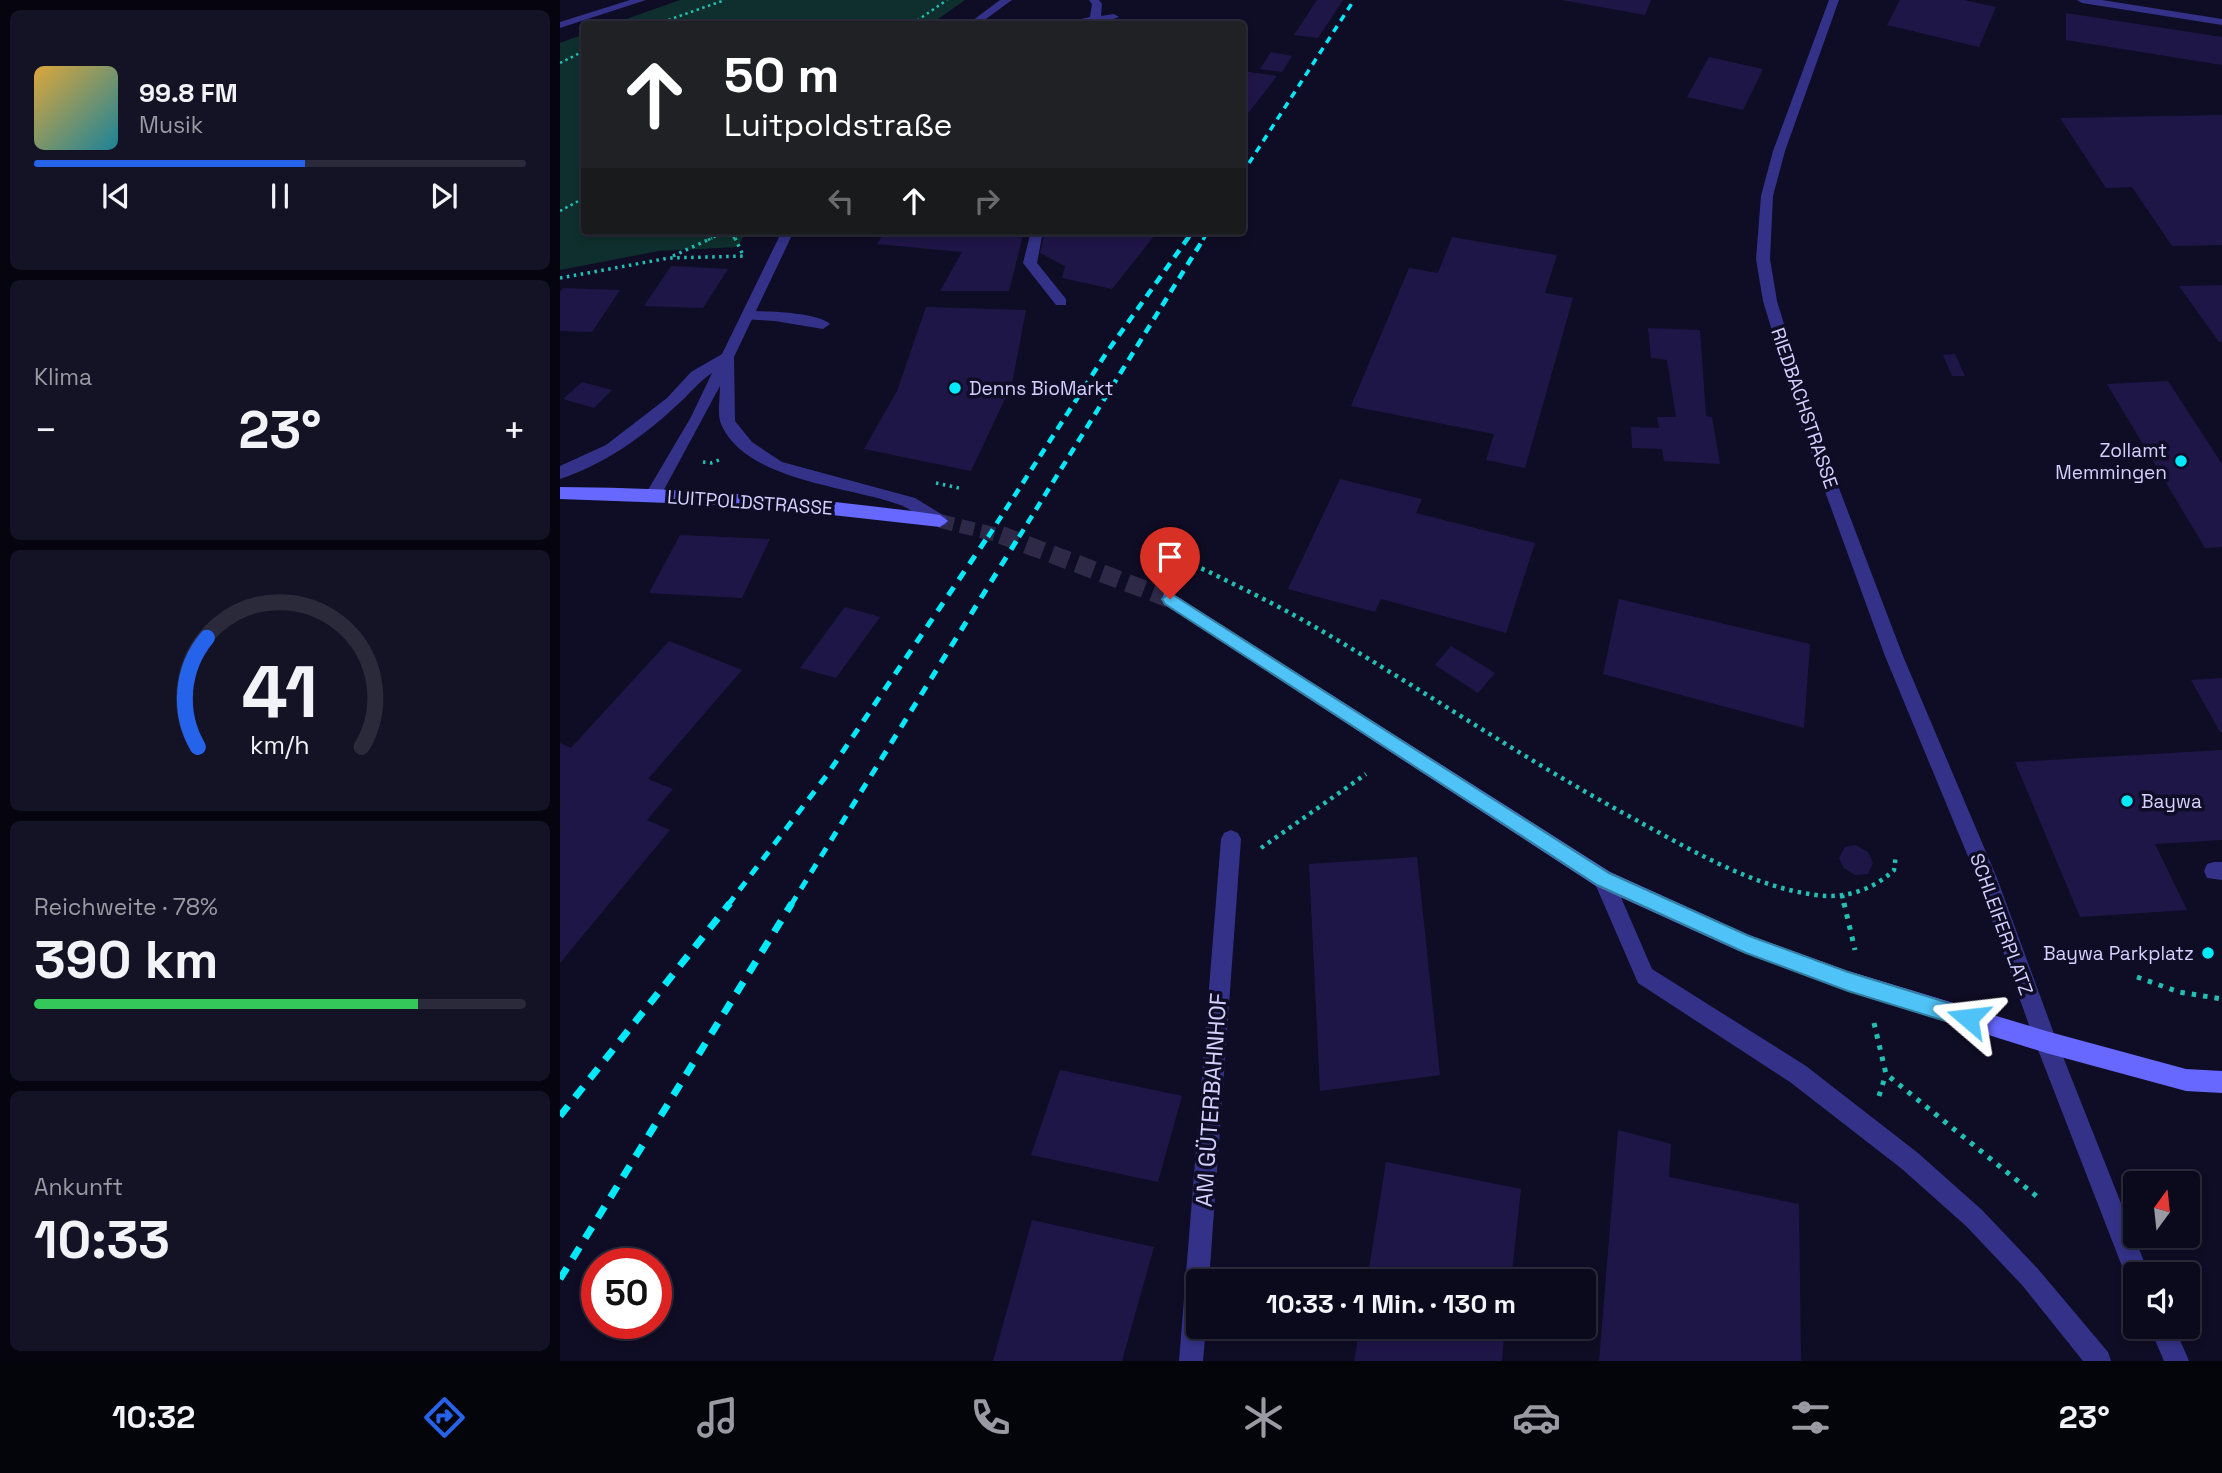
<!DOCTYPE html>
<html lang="de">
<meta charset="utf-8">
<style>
:root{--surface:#0b091c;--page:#141225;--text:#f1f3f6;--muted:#9a9aa3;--line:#2b2a3b;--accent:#2563eb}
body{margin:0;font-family:"Space Grotesk",sans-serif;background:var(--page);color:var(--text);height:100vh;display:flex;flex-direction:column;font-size:26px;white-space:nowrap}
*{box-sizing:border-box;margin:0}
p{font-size:23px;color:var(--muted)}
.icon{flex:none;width:38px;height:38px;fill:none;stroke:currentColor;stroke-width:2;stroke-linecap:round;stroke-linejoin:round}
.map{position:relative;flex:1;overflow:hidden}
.details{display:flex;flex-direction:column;gap:10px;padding:10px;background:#06050f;width:560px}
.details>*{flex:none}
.top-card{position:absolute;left:21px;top:21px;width:665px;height:214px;border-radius:7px;box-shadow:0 4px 10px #0003,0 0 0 2px var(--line);background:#202124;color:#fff;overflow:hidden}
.needle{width:46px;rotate:15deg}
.buttons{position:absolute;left:1563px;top:1171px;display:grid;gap:14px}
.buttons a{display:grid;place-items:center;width:77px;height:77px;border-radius:7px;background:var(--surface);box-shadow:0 4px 10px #0003,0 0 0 2px var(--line);font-size:35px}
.speed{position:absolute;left:21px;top:1248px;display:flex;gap:14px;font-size:35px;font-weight:700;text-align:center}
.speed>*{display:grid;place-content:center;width:91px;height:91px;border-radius:50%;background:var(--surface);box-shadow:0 4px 10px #0003,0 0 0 2px var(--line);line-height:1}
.speed .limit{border:10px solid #d22;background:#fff;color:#111}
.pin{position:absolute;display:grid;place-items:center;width:60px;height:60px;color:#fff;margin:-72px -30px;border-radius:50% 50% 50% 0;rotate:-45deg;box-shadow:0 0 7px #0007}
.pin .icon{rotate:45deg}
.me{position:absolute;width:77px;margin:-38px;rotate:287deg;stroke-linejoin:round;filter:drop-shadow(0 0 5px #0008)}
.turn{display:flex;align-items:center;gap:24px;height:147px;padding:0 28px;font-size:32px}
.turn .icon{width:91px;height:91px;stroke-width:2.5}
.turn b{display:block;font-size:49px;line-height:60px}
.lanes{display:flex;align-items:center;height:66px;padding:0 28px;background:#0003;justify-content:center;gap:35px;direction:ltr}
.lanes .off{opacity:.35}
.big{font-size:52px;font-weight:700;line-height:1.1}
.details .widget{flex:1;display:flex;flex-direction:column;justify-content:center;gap:10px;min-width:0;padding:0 24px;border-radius:10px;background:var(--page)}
.details .dial{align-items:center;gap:0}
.dial svg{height:182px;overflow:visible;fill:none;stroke:var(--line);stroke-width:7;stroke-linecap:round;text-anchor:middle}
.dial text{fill:var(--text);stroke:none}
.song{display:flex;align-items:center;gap:21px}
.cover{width:84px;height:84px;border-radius:10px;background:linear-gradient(135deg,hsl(40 70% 55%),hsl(190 70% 35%))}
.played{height:7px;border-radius:4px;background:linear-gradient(90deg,var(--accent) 55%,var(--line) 55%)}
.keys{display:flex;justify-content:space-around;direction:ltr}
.heat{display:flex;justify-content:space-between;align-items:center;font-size:38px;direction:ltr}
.charge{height:10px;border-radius:5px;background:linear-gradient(90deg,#34c759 78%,var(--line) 0)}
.trip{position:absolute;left:626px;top:1269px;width:410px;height:70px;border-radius:7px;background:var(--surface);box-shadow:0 4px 10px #0003,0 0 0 2px var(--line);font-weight:700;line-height:70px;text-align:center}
.tabs{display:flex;height:112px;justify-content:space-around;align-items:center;background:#04040b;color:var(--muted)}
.tabs .icon{width:49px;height:49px}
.tabs .on{color:var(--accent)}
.tabs b{font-size:32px;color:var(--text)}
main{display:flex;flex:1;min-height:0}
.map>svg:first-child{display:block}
</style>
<main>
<section class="details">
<div class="widget">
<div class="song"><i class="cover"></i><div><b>99.8 FM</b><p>Musik</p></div></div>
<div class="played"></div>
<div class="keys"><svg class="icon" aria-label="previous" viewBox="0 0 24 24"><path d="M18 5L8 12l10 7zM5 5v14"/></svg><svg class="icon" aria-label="pause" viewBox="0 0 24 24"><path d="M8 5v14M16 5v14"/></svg><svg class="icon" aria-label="next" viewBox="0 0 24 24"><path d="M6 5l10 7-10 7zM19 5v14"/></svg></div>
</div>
<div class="widget"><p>Klima</p>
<div class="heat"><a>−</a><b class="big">23°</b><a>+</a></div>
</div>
<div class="widget dial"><svg viewBox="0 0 100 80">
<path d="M14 69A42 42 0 1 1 86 69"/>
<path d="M14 69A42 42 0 0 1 18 21" stroke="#2563eb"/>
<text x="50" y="56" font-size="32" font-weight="700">41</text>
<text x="50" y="72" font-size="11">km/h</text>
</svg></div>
<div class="widget"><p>Reichweite · 78%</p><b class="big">390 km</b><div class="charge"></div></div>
<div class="widget"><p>Ankunft</p><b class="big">10:33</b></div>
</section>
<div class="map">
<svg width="1662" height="1361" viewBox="0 0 1662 1361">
<rect width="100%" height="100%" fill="#0f0c25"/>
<g fill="#0e2f2d">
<polygon points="120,0 405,0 371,24 52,24"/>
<polygon points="24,34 24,231 186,231 178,247 99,251 0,270 0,43"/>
</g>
<g fill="#1f1648">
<polygon points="757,0 783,0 758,38 734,35"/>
<polygon points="1002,0 1091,0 1085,15"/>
<polygon points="1340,0 1404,0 1436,7 1419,47 1327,25"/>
<polygon points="1506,13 1662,37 1662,65 1506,40"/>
<polygon points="711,52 732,56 722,72 700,69"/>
<polygon points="1149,57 1203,69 1183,110 1127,97"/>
<polygon points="682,71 717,76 682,121"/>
<polygon points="1662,115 1662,245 1612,246 1572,187 1546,188 1500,118"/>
<polygon points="325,231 464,231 449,291 380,291 402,252 317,244"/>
<polygon points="485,231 598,231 552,289 502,278 505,266 480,253"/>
<polygon points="892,237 997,255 985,293 1013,298 965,468 926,460 934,434 791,406 849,268 878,273"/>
<polygon points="111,266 168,269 143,308 84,306"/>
<polygon points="1662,285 1662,342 1659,342 1619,286"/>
<polygon points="3,288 60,290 32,332 0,331 0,292"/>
<polygon points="366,307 466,310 452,384 411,471 304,449 337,391"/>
<polygon points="1088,328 1140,330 1146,416 1152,417 1160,464 1104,461 1102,449 1072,448 1071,427 1099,428 1097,417 1116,417 1107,360 1091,358"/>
<polygon points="1395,354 1405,376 1392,376 1383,355"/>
<polygon points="1608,381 1662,464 1662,547 1645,548 1547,384"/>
<polygon points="22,382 52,390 34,408 3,399"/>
<polygon points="780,479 862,499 856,513 975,543 946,633 821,599 815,612 728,589"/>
<polygon points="120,535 210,539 182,598 89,593"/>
<polygon points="1059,599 1250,644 1244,728 1043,674"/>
<polygon points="285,607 320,617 276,678 240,668"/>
<polygon points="109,641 182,670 88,779 113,789 87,820 110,830 0,963 0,743 11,748"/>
<polygon points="891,646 935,673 918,693 875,665"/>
<polygon points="1662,678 1662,732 1660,732 1631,680"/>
<polygon points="1662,750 1662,840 1595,844 1627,910 1520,917 1455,762"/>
<polygon points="1296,845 1308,852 1313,863 1308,874 1295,875 1284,868 1279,858 1285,847"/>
<polygon points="857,857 880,1075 760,1091 749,864"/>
<polygon points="500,1070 622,1096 598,1182 471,1155"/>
<polygon points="1058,1130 1111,1144 1109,1177 1239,1204 1241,1361 1039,1361"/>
<polygon points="826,1162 961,1189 951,1281 807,1281"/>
<polygon points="472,1220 594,1247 562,1361 433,1361"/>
<polygon points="800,1326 945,1326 942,1361 794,1361"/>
</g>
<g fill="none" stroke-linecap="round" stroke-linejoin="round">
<polyline stroke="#2d2946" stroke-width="14" stroke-dasharray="14 7" stroke-linecap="butt" points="380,521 446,537"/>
<polyline stroke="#2d2946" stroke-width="18" stroke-dasharray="18 9" stroke-linecap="butt" points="441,535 610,599"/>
<g stroke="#22c0b2" stroke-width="2.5" stroke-dasharray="2.5 3.5" stroke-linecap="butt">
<polyline points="97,24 165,0"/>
<polyline points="352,24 387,0"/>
<polyline points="0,63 24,51"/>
<polyline points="0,211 24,198"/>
<polyline points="171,231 175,240"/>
<polyline points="148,240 167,231"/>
</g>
<g stroke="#22c0b2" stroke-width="3.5" stroke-dasharray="2.5 4.5" stroke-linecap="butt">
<polyline points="175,238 183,255"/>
<polyline points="113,256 152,238"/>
<polyline points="0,278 109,258 186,256"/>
<polyline points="143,462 151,463 162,459"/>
<polyline points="376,483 403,489"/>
</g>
<g stroke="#22c0b2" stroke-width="4.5" stroke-dasharray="3.5 5" stroke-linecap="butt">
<path d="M 626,561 C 674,584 722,607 767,634 C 871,695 970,763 1076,820 C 1131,850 1193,887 1256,895 C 1285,899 1313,890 1334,870 L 1336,855"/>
<polyline points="701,848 806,774"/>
<polyline points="1282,895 1284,905"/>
</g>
<g stroke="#22c0b2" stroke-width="5" stroke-dasharray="4.5 7" stroke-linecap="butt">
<polyline points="1284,903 1295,950"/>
<polyline points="1577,977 1619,992 1662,999"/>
<polyline points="1314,1023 1326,1074 1480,1199"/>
<polyline points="1319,1096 1326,1074"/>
</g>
<g fill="#333288" fill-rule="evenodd">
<polygon points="529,0 539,0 542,4 541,16 554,14 559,17 540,24 511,24 511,21 530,17 532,4"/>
<polygon points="471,231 483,231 477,263 506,299 506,305 496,305 463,263"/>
<path d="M 187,311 C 206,311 257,312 270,324 L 263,329 L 215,321 L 182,319 L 182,313 Z"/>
<polygon points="1654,862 1662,862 1662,880 1647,878 1644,871 1647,864"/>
</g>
<g fill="#333288" fill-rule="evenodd">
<polygon points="70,0 86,0 0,28 0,22"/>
<polygon points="1269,0 1279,0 1225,151 1213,196 1210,259 1217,301 1253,420 1343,656 1437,878 1497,1042 1494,1050 1486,1053 1478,1050 1475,1042 1417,878 1325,656 1239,420 1203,301 1196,259 1201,196 1213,151"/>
<polygon points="1517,0 1542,0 1662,19 1662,25 1522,3"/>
<polygon points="671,830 678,833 681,839 649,1281 639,1281 639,1326 646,1326 643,1361 619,1361 661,839 664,833"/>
</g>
<g fill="#333288" fill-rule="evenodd">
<polygon points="440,0 452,0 419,24 408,24"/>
<path d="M 222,231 L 234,231 L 174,357 L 175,421 L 192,442 L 222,462 L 355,498 L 386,517 L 388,521 L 386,525 C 371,530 356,512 343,506 C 291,486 186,482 161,424 C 157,414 160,397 160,386 L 99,499 L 87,499 L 85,495 L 131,417 L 152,373 C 138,382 129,395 116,406 C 83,437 43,465 0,479 L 0,466 L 46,445 L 107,398 L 131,372 L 162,354 Z"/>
<polygon points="1043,870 1050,872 1092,969 1246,1066 1358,1153 1422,1210 1478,1269 1548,1352 1551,1361 1523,1361 1462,1285 1406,1226 1342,1169 1230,1082 1078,983 1033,879 1036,872"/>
<polygon points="1486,1031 1494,1034 1589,1274 1575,1274 1575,1285 1569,1282 1565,1274 1475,1042 1478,1034"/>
<polygon points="1589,1326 1614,1326 1629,1361 1604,1361"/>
</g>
<g fill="#6768ff" fill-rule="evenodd">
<path d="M 0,487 C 128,488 254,497 380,515 L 388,521 L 380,527 L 191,506 L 0,499 Z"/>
<polygon points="610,592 1050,872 1189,935 1288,971 1486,1031 1626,1069 1662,1071 1662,1093 1626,1091 1486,1053 1288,991 1179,951 1036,886 604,604 602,599 604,594"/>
</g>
<g stroke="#00eafb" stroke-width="3.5" stroke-dasharray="7 6" stroke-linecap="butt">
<polyline points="682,174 794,0"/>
<polyline points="627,240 633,231"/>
<polyline points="643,240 648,231"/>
</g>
<g stroke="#00eafb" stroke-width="4.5" stroke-dasharray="9 7" stroke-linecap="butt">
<polyline points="428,537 547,352 628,238"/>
<polyline points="459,537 644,238"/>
</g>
<g stroke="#00eafb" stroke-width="5" stroke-dasharray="10 9" stroke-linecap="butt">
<polyline points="168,905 267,775 429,535"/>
<polyline points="231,905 460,535"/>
</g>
<g stroke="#00eafb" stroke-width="7" stroke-dasharray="13 11" stroke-linecap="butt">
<polyline points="0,1116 170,903"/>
<polyline points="0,1279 232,903"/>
</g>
</g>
<polygon fill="#4fc3f7" stroke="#337fa1" stroke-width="2" points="610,593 1049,873 1189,936 1288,972 1415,1011 1418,1018 1415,1025 1408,1028 1288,991 1186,953 1037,885 605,604 602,599"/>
<g fill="#00eafb" stroke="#0f0c25" stroke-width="2.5">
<circle cx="395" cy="388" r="7"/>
<circle cx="1621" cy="461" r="7"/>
<circle cx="1567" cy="801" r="7"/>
<circle cx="1648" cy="953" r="7"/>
</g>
<g text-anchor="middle" stroke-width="7" stroke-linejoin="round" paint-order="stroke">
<g font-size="19" fill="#d4d0ff" stroke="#0f0c25" text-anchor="start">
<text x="409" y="395">Denns BioMarkt</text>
<text x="1607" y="457" text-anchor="end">Zollamt<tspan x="1607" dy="22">Memmingen</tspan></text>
<text x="1581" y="808">Baywa</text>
<text x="1634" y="960" text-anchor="end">Baywa Parkplatz</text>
</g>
<g font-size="19" fill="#d4d0ff" stroke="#0f0c25">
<text transform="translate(1245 408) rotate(71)" y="7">RIEDBACHSTRASSE</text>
<text transform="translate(190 502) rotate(4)" y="7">LUITPOLDSTRASSE</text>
<text transform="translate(1442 924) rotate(70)" y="7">SCHLEIFERPLATZ</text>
</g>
<g font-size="23" fill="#d4d0ff" stroke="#0f0c25">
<text transform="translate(651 1100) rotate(-86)" y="8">AM GÜTERBAHNHOF</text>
</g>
</g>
</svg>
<div class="buttons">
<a><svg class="needle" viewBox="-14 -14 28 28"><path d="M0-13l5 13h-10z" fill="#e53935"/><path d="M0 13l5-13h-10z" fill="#9a9aa3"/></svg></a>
<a><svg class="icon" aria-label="sound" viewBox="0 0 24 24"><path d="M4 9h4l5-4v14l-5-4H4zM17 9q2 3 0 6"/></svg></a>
</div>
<div class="speed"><div class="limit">50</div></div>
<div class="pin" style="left:610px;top:599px;background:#d93025"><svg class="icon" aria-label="arrive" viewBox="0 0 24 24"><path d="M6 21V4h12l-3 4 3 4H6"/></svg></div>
<svg class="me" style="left:1408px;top:1018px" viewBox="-20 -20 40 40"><path d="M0-17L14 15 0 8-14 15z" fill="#4fc3f7" stroke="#fff" stroke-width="4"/></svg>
<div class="trip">10:33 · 1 Min. · 130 m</div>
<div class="top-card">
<div class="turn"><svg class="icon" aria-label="ahead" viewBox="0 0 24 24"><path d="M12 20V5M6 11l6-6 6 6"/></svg><div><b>50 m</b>Luitpoldstraße</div></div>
<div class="lanes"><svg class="icon off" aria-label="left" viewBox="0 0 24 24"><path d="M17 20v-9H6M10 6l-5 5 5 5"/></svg><svg class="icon" aria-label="ahead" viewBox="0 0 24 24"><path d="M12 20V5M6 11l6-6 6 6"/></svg><svg class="icon off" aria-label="right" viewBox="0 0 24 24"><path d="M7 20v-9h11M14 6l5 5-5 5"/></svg></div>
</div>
</div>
</main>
<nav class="tabs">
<b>10:32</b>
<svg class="icon on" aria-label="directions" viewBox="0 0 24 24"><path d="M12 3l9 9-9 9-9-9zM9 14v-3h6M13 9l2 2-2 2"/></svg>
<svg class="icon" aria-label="music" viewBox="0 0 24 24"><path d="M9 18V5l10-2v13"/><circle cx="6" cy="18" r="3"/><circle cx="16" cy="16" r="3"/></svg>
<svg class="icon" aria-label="phone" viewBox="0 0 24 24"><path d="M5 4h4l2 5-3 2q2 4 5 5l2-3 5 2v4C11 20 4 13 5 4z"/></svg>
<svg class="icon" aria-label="climate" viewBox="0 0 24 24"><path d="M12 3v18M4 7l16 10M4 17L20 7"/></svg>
<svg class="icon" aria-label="car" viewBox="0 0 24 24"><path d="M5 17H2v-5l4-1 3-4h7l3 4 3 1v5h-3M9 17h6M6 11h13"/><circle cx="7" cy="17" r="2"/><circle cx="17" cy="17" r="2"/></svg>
<svg class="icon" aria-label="filters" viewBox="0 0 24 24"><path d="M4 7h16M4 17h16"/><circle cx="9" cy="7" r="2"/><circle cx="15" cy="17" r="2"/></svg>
<b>23°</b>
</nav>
